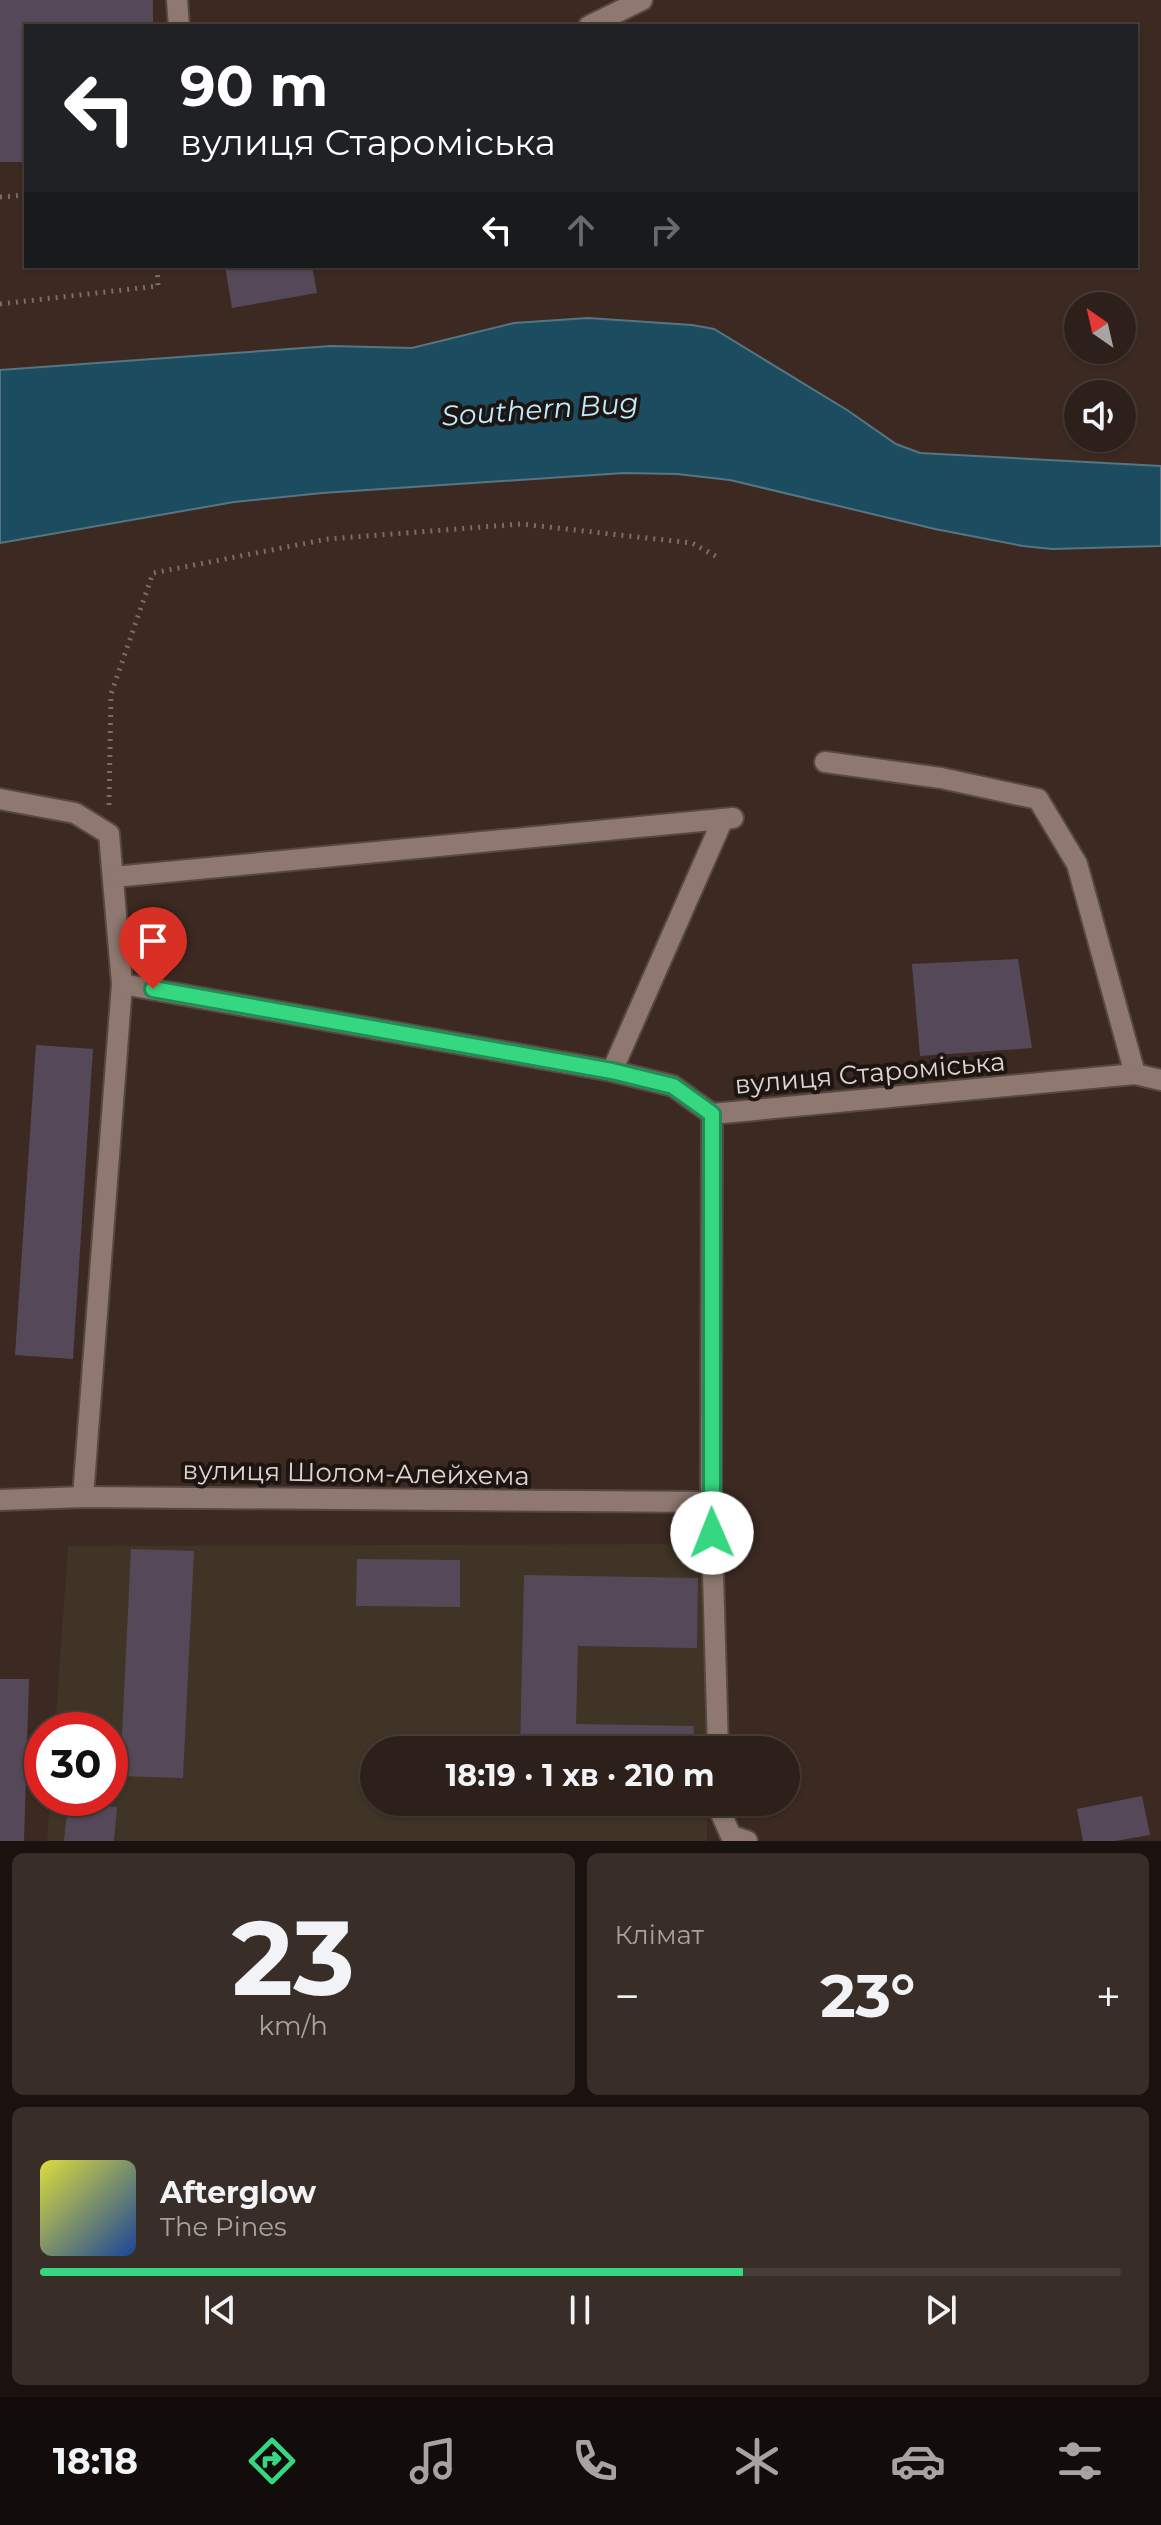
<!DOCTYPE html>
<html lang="uk">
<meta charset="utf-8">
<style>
:root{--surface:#2d201a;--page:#392d27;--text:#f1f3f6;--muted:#a7a3a2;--line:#483e39;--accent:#35d881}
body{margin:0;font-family:Montserrat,sans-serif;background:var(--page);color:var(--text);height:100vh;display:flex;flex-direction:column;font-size:30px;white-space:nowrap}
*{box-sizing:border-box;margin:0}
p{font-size:26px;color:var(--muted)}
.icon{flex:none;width:44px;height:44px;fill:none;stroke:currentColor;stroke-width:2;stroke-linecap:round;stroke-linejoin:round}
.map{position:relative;height:1841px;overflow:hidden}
.panel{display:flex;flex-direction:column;gap:12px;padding:12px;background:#19120e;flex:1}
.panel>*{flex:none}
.hud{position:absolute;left:24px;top:24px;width:1114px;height:244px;border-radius:0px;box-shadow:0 2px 6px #0004,0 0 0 2px var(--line);background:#202124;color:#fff;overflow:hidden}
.needle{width:52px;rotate:326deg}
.tools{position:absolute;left:1064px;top:292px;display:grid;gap:16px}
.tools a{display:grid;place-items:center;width:72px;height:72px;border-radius:50%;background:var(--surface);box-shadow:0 2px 6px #0004,0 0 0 2px var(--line);font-size:40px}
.speed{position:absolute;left:24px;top:1712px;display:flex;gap:16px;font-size:40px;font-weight:700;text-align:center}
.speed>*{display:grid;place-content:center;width:104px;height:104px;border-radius:50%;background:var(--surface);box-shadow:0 2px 6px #0004,0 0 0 2px var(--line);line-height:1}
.speed .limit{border:12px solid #d22;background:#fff;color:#111}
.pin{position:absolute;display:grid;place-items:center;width:68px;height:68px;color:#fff;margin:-82px -34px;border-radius:50% 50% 50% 0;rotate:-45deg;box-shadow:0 0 8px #0007}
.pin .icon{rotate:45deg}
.me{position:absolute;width:88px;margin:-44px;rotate:359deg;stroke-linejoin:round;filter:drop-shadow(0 0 6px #0008)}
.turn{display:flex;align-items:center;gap:28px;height:168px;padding:0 24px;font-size:36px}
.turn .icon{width:104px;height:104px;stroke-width:2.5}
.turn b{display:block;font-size:56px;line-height:68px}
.lanes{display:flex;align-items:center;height:76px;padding:0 24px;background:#0003;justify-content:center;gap:40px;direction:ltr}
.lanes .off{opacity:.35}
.big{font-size:60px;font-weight:700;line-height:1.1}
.panel .widget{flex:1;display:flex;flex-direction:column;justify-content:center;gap:12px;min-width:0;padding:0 28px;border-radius:12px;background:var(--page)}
.panel .dial{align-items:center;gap:0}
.dial b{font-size:104px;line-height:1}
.song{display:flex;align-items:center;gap:24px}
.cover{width:96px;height:96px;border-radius:12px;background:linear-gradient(135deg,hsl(60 70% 55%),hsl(220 70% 35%))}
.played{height:8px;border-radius:4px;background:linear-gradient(90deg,var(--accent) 65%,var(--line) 65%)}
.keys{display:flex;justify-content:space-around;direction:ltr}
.heat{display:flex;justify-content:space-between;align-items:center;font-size:44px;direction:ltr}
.panel .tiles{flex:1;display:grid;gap:12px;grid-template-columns:1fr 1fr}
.widget:last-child{grid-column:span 2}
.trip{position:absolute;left:360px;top:1736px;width:440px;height:80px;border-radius:40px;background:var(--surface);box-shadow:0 2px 6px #0004,0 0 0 2px var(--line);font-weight:700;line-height:80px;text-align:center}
.tab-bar{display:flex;height:128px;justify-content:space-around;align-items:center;background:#120d0a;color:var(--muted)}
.tab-bar .icon{width:56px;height:56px}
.tab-bar .current{color:var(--accent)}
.tab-bar b{font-size:36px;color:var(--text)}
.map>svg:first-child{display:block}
</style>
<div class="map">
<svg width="1161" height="1841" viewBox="0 0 1161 1841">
<rect width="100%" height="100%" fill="#3c2a22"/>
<polygon fill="#3f3425" points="703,1544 706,1750 374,1750 374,1802 707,1802 707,1841 47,1841 50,1798 110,1798 110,1730 55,1730 68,1546"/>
<polygon fill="#1c4c5f" stroke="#577581" stroke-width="2" points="588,318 692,325 714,329 847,410 896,444 920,453 1161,466 1161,546 1052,549 1023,546 935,529 730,480 677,474 624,473 322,493 234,502 0,543 0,370 331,346 412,348 514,323"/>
<g fill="#554959">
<polygon points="0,0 153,0 153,26 26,26 26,162 0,162"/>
<polygon points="225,266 312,266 317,293 232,308"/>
<polygon points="1018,959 1032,1048 920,1056 912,964"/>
<polygon points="36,1045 93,1049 73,1359 15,1355"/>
<polygon points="131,1549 194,1551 183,1778 120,1776"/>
<polygon points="357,1559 460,1560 460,1607 356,1606"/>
<polygon points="524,1575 698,1578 697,1648 578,1646 576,1724 694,1726 693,1750 520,1750"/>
<polygon points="0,1679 29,1679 24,1841 0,1841"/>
<polygon points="1142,1796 1150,1835 1115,1841 1083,1841 1077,1809"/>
<polygon points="68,1803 117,1807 114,1841 64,1841"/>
</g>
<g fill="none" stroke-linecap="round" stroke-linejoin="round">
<g stroke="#574842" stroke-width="24">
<g id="minor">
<polyline points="177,0 179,26"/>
<polyline points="589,26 642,0"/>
<polyline points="825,762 941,778 1038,799 1077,864 1135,1074"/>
<polyline points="0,799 75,813 109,834 122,984 83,1497"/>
<polyline points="114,877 733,818"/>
<polyline points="122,984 612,1071 673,1086 712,1114 1135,1074 1161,1080"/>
<polyline points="612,1071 723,819"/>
<polyline points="712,1114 711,1502 718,1750"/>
<polyline points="0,1500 83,1497 711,1502"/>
<polyline points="719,1802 720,1811 731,1836 747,1841"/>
</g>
</g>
<g stroke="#7b6c65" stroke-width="5" stroke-dasharray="2 6" stroke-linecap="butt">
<polyline points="0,197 26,195"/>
<polyline points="0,304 158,286 157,266"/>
<polyline points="109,805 111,694 153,573 328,539 521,524 692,543 719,558"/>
</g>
<use href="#minor" stroke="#8e786f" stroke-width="20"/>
</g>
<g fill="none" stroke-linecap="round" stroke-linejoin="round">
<g stroke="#228c54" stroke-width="20">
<polyline id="route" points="153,989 612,1071 673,1086 712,1114 712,1533"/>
</g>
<use href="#route" stroke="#35d881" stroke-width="14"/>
</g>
<g text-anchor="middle" stroke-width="8" stroke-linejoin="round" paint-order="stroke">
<g font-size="26" fill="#e0d4cf" stroke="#1d1511">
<text transform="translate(870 1073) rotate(-5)" y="9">вулиця Староміська</text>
<text transform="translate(356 1473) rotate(1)" y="9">вулиця Шолом-Алейхема</text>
</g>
<g font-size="28" font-style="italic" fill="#beebff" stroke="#1d1511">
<text transform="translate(540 409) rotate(-4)" y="10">Southern Bug</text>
</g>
</g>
</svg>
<div class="tools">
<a><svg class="needle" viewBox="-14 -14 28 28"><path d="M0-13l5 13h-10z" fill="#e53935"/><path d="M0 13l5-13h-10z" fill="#a7a3a2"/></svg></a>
<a><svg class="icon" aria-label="sound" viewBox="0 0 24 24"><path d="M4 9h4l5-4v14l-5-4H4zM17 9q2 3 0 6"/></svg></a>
</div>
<div class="speed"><div class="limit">30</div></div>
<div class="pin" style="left:153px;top:989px;background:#d93025"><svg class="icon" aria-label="arrive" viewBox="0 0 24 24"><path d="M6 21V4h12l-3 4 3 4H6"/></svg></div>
<svg class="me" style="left:712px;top:1533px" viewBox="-20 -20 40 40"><circle r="19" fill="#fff"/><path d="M0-13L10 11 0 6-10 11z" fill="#35d881"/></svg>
<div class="trip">18:19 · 1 хв · 210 m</div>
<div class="hud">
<div class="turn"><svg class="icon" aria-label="left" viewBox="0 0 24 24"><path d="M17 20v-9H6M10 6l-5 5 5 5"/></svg><div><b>90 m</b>вулиця Староміська</div></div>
<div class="lanes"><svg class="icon" aria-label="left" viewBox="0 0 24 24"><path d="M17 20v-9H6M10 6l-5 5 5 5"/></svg><svg class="icon off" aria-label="ahead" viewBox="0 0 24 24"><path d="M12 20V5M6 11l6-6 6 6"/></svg><svg class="icon off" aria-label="right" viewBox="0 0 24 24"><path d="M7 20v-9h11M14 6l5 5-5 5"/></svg></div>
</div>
</div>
<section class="panel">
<div class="tiles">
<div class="widget dial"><b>23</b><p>km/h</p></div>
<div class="widget"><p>Клімат</p>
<div class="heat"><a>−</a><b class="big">23°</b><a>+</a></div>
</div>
<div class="widget">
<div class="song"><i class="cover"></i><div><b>Afterglow</b><p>The Pines</p></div></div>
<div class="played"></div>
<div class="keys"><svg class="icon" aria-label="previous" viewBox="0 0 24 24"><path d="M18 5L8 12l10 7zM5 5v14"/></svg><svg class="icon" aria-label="pause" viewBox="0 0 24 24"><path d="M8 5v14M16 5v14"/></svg><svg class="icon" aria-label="next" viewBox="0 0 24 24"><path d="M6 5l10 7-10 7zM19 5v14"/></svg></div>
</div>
</div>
</section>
<nav class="tab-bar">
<b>18:18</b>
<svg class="icon current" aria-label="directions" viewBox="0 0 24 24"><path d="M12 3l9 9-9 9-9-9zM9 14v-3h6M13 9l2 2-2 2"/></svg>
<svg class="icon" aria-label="music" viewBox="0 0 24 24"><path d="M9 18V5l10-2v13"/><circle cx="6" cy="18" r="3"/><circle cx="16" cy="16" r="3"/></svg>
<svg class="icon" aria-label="phone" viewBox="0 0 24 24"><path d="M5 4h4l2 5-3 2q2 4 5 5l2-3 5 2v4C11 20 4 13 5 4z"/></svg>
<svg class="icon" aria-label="climate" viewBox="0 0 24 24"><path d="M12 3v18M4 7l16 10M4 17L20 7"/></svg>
<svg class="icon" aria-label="car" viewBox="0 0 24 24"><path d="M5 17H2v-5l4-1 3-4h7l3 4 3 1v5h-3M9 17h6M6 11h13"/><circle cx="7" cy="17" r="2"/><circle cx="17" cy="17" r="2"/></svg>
<svg class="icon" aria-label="filters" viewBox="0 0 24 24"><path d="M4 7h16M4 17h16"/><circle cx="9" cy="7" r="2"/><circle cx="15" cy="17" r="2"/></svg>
</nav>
